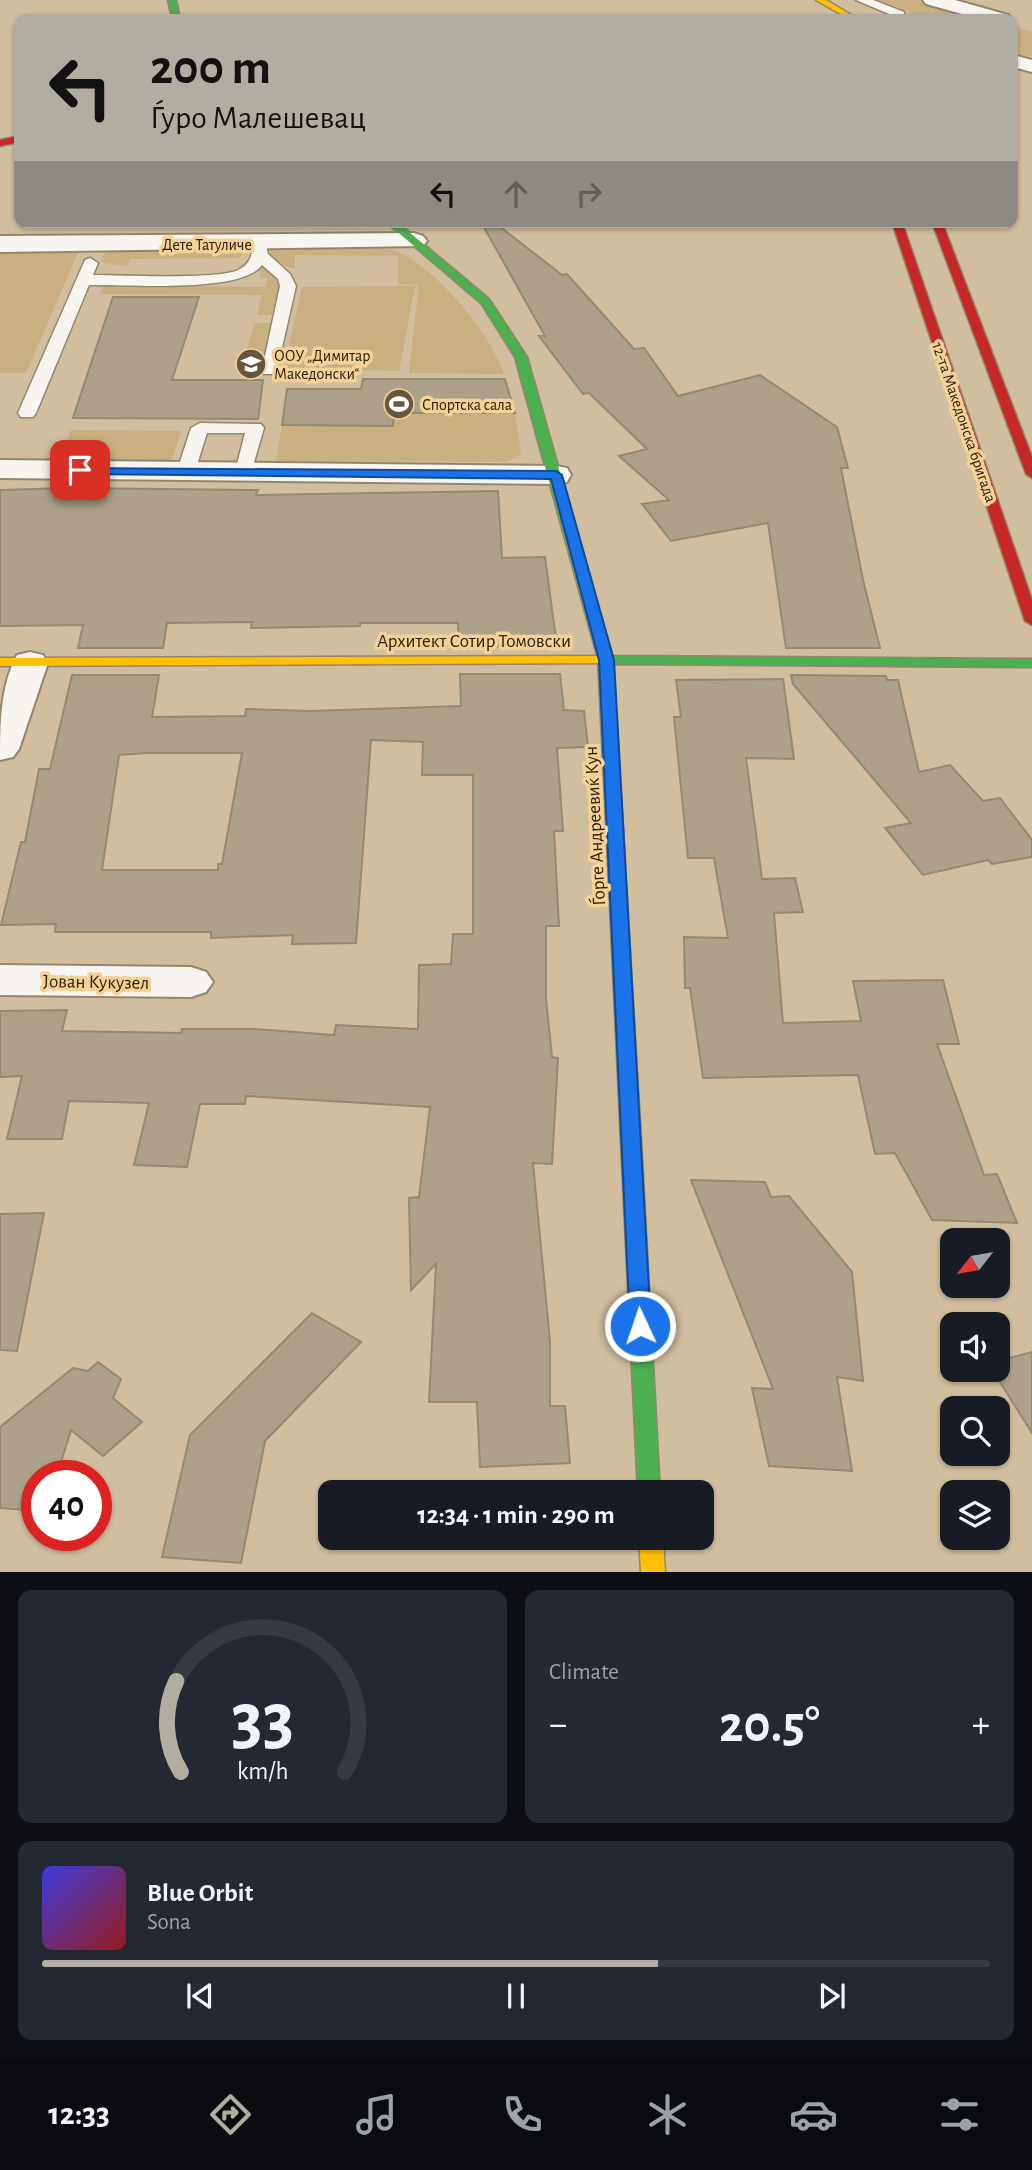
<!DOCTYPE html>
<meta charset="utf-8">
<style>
:root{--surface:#171b24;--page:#242831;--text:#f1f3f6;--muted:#9ea1a6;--line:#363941;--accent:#b2ada3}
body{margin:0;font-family:"Alegreya Sans",sans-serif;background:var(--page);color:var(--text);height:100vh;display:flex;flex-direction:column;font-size:26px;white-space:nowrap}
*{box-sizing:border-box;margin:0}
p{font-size:23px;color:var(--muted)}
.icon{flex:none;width:38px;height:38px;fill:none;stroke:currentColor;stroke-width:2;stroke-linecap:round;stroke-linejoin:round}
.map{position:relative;height:1572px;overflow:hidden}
.drawer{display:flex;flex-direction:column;gap:18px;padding:18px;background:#0d0f14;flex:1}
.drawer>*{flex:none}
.hud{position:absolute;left:14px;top:14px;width:1004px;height:214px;border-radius:14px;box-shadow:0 2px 5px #0004;background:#b2ada3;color:#111;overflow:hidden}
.needle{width:46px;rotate:239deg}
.buttons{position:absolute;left:940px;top:1228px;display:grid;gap:14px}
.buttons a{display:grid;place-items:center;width:70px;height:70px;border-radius:14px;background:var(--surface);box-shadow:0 2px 5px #0004;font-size:35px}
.speed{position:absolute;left:21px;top:1460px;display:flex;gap:14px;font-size:35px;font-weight:700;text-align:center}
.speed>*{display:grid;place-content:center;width:91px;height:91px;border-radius:50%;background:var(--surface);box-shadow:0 2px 5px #0004;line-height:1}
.speed .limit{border:10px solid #d22;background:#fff;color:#111}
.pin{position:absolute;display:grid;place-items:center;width:60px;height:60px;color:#fff;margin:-30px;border-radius:14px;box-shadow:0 4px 10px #0006}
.me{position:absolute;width:77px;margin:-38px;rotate:357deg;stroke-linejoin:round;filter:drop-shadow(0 0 5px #0008)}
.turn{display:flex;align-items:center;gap:24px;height:147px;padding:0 21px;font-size:32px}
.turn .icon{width:91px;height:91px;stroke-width:2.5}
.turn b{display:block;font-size:49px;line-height:60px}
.lanes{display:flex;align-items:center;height:66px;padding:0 21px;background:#0003;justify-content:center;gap:35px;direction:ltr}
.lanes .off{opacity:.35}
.big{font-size:52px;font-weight:600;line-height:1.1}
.drawer .tile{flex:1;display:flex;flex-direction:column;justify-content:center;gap:10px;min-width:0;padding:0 24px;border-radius:14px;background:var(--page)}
.drawer .dial{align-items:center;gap:0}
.dial svg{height:182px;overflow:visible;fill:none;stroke:var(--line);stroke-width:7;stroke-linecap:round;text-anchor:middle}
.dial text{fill:var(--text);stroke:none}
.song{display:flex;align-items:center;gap:21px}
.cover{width:84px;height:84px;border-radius:10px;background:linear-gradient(135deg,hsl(240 70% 55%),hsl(0 70% 35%))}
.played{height:7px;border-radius:4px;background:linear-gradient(90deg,var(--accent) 65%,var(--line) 65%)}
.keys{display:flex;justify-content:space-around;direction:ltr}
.heat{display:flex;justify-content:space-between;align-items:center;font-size:38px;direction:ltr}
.drawer .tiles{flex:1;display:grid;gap:18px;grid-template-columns:1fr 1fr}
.tile:last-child{grid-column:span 2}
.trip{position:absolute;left:318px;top:1480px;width:396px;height:70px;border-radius:14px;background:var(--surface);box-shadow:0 2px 5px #0004;font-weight:600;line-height:70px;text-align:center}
.dock{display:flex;height:112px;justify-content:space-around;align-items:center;background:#090b0e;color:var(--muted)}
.dock .icon{width:49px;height:49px}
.dock .current{color:var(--accent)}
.dock b{font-size:32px;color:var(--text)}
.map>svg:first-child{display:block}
</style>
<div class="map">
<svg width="1032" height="1572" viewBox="0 0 1032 1572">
<rect width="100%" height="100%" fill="#d1be9f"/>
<g fill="#caaf81">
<polygon points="874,0 924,0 990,19 917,19 907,10"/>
<polygon points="1013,26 1032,32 1032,56 1013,57"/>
<polygon points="0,248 80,248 26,373 0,373"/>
<polygon points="108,248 249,248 238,258 130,259 127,266 104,263 102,259"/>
<path d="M 266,249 L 389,249 C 428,257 493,336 504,374 L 409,373 L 419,285 L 398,284 L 398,256 L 295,255 L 295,268 C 283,268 271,258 266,249 Z"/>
<polygon points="260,264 280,283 272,315 257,315 262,295 100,294 104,285 265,287 268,278 260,278"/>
<polygon points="415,286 399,371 284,369 302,287"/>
<polygon points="255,323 274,323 262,368 241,368"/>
<polygon points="394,413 515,413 521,454 507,462 276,461 282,425 392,426"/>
<polygon points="71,430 181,431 171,462 58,462"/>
</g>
<g fill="#ada289" stroke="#948a70" stroke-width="2" fill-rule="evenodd">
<polygon points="481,222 494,222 562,275 567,274 634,349 644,348 678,396 760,375 837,427 848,468 841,468 863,580 880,648 786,648 768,523 671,541 642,504 669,500 619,456 647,449 589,393 583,394 539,336 545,336"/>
<polygon points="113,297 199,297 172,380 263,380 258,419 73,418"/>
<polygon points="363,379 505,379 515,413 394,413 393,426 282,425 287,389 361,389"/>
<polygon points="67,488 258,490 256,495 498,491 502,558 545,557 557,646 459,647 458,623 360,623 360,626 251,628 252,622 167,623 163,648 78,648 83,625 0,626 0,490"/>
<path d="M 460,674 L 560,674 L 564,710 L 584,711 L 588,747 L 557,748 L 563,831 L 554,831 L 559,926 L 546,926 L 546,999 L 552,1057 L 558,1058 L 552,1164 L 533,1163 L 550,1342 L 550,1406 L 565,1406 L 570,1463 L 480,1467 L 477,1402 L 429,1402 L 436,1264 L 411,1290 L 409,1198 L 419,1197 L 430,1107 L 246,1096 L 245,1104 L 200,1104 L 187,1167 L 134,1165 L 149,1103 L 69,1101 L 62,1139 L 7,1139 L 22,1076 L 0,1077 L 0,1011 L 67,1010 L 62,1031 L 181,1033 L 182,1029 L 255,1029 L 334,1035 L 336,1025 L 418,1029 L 419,965 L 451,964 L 453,934 L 473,934 L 473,775 L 422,775 L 423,742 L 371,740 L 356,943 L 292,944 L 293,935 L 211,938 L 211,932 L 55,932 L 56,924 L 1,925 L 21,842 L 25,842 L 39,769 L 50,769 L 72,675 L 159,675 L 152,717 L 245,716 L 246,709 L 310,711 L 461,706 ZM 147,753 L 242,753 L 222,864 L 218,864 L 218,870 L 102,870 L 119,755 Z"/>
<polygon points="791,675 886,676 887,680 898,680 919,772 950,765 983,801 1000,798 1032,840 1032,857 992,864 988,860 923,875 885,828 911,823 793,684"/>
<polygon points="783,679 794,759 746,758 762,879 795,878 803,912 774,913 783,1023 861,1021 853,981 943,980 959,1044 937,1044 984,1175 997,1174 1017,1223 932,1220 895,1153 875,1154 858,1075 703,1078 690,988 685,988 684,937 728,938 714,858 688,858 674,717 681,717 676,680"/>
<polygon points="691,1180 765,1182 771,1197 789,1196 852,1272 863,1381 837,1377 852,1471 769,1466 752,1388 773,1389"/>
<polygon points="44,1213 17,1351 0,1350 0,1214"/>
<polygon points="312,1313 361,1342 265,1441 241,1563 162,1557 190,1435"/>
<polygon points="1032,1352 1032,1433 998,1379 998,1361"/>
<polygon points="98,1362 121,1379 113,1398 142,1422 103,1456 71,1430 57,1475 37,1475 37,1511 0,1508 0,1427 73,1368 88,1371"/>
</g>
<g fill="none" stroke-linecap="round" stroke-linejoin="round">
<g stroke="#94866d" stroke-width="3">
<g id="lane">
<polygon points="856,0 873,0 904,12 905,19 893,19 894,16"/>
<path d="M 260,240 L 265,241 L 268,254 L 290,274 L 296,286 L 276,374 L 264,374 L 262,370 L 280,286 L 278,279 L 262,265 C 241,294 126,284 89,285 L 36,413 L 33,417 L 21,417 L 18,413 L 85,260 L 90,258 L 98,263 L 93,275 C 122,275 217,280 238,270 C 250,264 252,256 253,244 Z"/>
<polygon points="200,423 261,424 264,428 250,476 244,477 235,472 245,433 207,433 195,471 186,476 180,475 177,471 191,428"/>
</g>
</g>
<g stroke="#94866d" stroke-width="4">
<g id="street">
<polygon points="923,0 955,0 1008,15 1011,19 980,19 926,4"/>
<polygon points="1013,55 1032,60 1032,72 1013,67"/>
<polygon points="414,233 423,236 427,241 423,246 0,252 0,236"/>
<polygon points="0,460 556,466 567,468 571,475 567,482 556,484 0,478"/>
<path d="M 30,652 L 43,655 L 48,663 L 19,749 L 13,757 L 0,760 C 0,724 0,687 17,655 Z"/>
<polygon points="0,965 191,967 206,972 213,982 206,992 191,997 0,995"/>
</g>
</g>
<g stroke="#94866d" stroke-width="3">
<g id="fast">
<polygon points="168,0 176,0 180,19 172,19"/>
<polygon points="386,222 397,222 489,299 527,357 612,656 1032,659 1032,667 613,664 621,799 613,804 607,802 605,799 598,659 515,357 481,303"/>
<polygon points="631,1134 638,1136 641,1141 660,1493 638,1493 621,1141 624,1136"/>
</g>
</g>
<g stroke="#94866d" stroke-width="3">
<g id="slow">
<polygon points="816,0 826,0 858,19 849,19"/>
<polygon points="605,656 610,657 612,660 610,663 0,666 0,658"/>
<polygon points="639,1538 663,1538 665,1572 641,1572"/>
</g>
</g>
<g stroke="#94866d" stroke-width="3">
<g id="jam">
<polygon points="19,136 19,142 0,146 0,140"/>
<polygon points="892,222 902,222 1032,600 1032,625 1025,621"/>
<polygon points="932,222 942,222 1032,457 1032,478 1026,474"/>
<polygon points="613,794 621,799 641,1141 638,1146 631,1148 624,1146 621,1141 605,799"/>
</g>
</g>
<use href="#lane" fill="#f8f5f1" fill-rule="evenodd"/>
<use href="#street" fill="#f8f5f1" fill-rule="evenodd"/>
<use href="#fast" fill="#4caf50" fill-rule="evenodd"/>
<use href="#slow" fill="#ffc107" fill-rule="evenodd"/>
<use href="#jam" fill="#c62828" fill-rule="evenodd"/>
</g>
<polygon fill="#1a73e8" stroke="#114b97" stroke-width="2" points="75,468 556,471 562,475 614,660 651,1326 648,1332 640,1334 633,1332 630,1326 599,660 551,479 80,474 75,473"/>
<defs>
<g id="school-disc" transform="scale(1.575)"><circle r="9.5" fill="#66573d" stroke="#f3d197"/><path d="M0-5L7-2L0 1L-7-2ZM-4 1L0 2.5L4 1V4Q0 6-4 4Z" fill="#fff"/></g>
<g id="stadium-disc" transform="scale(1.575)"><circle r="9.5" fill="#66573d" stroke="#f3d197"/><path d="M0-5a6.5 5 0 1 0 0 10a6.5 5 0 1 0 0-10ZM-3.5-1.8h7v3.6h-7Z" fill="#fff"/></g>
</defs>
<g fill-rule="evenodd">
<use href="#school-disc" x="251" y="364"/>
<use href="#stadium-disc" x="399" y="404"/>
</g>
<g text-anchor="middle" stroke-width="7" stroke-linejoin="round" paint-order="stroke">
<g font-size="16" fill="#2d2008" stroke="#f3d197">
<text x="207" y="250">Дете Татуличе</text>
<text transform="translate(965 422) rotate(71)" y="6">12-та Македонска бригада</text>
</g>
<g font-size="16" fill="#2d2008" stroke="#f3d197" text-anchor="start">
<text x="274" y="361">ООУ „Димитар<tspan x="274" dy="18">Македонски“</tspan></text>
<text x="422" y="410">Спортска сала</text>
</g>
<g font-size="19" fill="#2d2008" stroke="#f3d197">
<text x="474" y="647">Архитект Сотир Томовски</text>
<text transform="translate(594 826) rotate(-93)" y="7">Ѓорге Андреевиќ Кун</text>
<text transform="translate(96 981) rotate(1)" y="7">Јован Кукузел</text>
</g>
</g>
</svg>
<div class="buttons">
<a><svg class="needle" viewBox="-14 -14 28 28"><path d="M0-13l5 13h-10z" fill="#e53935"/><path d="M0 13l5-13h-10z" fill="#9ea1a6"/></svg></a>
<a><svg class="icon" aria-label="sound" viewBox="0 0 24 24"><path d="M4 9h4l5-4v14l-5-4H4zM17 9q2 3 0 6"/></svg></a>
<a><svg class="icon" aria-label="search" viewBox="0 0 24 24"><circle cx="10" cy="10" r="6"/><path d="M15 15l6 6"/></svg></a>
<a><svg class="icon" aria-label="layers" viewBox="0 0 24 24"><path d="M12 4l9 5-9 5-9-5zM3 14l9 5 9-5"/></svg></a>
</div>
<div class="speed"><div class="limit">40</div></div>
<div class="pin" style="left:80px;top:470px;background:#d93025"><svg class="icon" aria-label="arrive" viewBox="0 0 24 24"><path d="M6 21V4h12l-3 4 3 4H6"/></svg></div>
<svg class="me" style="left:640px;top:1326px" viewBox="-20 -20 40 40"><circle r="17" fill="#1a73e8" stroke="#fff" stroke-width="3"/><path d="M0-11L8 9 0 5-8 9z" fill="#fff"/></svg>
<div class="trip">12:34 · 1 min · 290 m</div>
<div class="hud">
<div class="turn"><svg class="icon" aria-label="left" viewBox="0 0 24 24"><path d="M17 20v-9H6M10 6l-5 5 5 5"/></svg><div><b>200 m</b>Ѓуро Малешевац</div></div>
<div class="lanes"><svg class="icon" aria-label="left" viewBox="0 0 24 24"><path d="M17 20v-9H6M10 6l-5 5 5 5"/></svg><svg class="icon off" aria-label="ahead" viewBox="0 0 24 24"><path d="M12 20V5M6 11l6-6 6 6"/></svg><svg class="icon off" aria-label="right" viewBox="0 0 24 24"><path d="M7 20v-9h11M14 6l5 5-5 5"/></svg></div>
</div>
</div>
<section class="drawer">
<div class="tiles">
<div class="tile dial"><svg viewBox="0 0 100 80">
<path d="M14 69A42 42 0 1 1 86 69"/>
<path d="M14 69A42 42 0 0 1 12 29" stroke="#b2ada3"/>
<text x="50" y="56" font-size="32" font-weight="700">33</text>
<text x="50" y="72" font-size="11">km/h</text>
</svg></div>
<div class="tile"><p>Climate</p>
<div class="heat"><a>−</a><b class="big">20.5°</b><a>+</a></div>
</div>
<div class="tile">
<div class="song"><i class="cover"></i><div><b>Blue Orbit</b><p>Sona</p></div></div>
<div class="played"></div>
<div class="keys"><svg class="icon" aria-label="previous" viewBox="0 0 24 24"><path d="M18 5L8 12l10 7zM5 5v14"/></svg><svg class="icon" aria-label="pause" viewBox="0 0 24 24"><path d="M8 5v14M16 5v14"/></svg><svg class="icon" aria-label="next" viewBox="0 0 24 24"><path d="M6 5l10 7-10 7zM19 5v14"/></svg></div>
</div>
</div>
</section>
<nav class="dock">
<b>12:33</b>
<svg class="icon current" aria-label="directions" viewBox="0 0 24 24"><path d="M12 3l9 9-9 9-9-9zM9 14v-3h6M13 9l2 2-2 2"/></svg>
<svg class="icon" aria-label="music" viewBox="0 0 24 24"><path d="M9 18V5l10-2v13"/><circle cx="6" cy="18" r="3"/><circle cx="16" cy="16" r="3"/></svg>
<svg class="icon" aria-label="phone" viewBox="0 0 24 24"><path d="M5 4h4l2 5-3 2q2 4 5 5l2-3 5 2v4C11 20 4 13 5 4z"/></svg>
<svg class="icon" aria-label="climate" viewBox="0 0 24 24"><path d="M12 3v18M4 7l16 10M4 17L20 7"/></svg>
<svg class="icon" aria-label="car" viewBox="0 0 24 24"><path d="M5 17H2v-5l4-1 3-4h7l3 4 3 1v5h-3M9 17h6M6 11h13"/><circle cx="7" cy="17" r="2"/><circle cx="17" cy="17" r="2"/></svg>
<svg class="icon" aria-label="filters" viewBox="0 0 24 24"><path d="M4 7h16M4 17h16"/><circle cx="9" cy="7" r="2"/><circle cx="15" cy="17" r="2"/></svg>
</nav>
